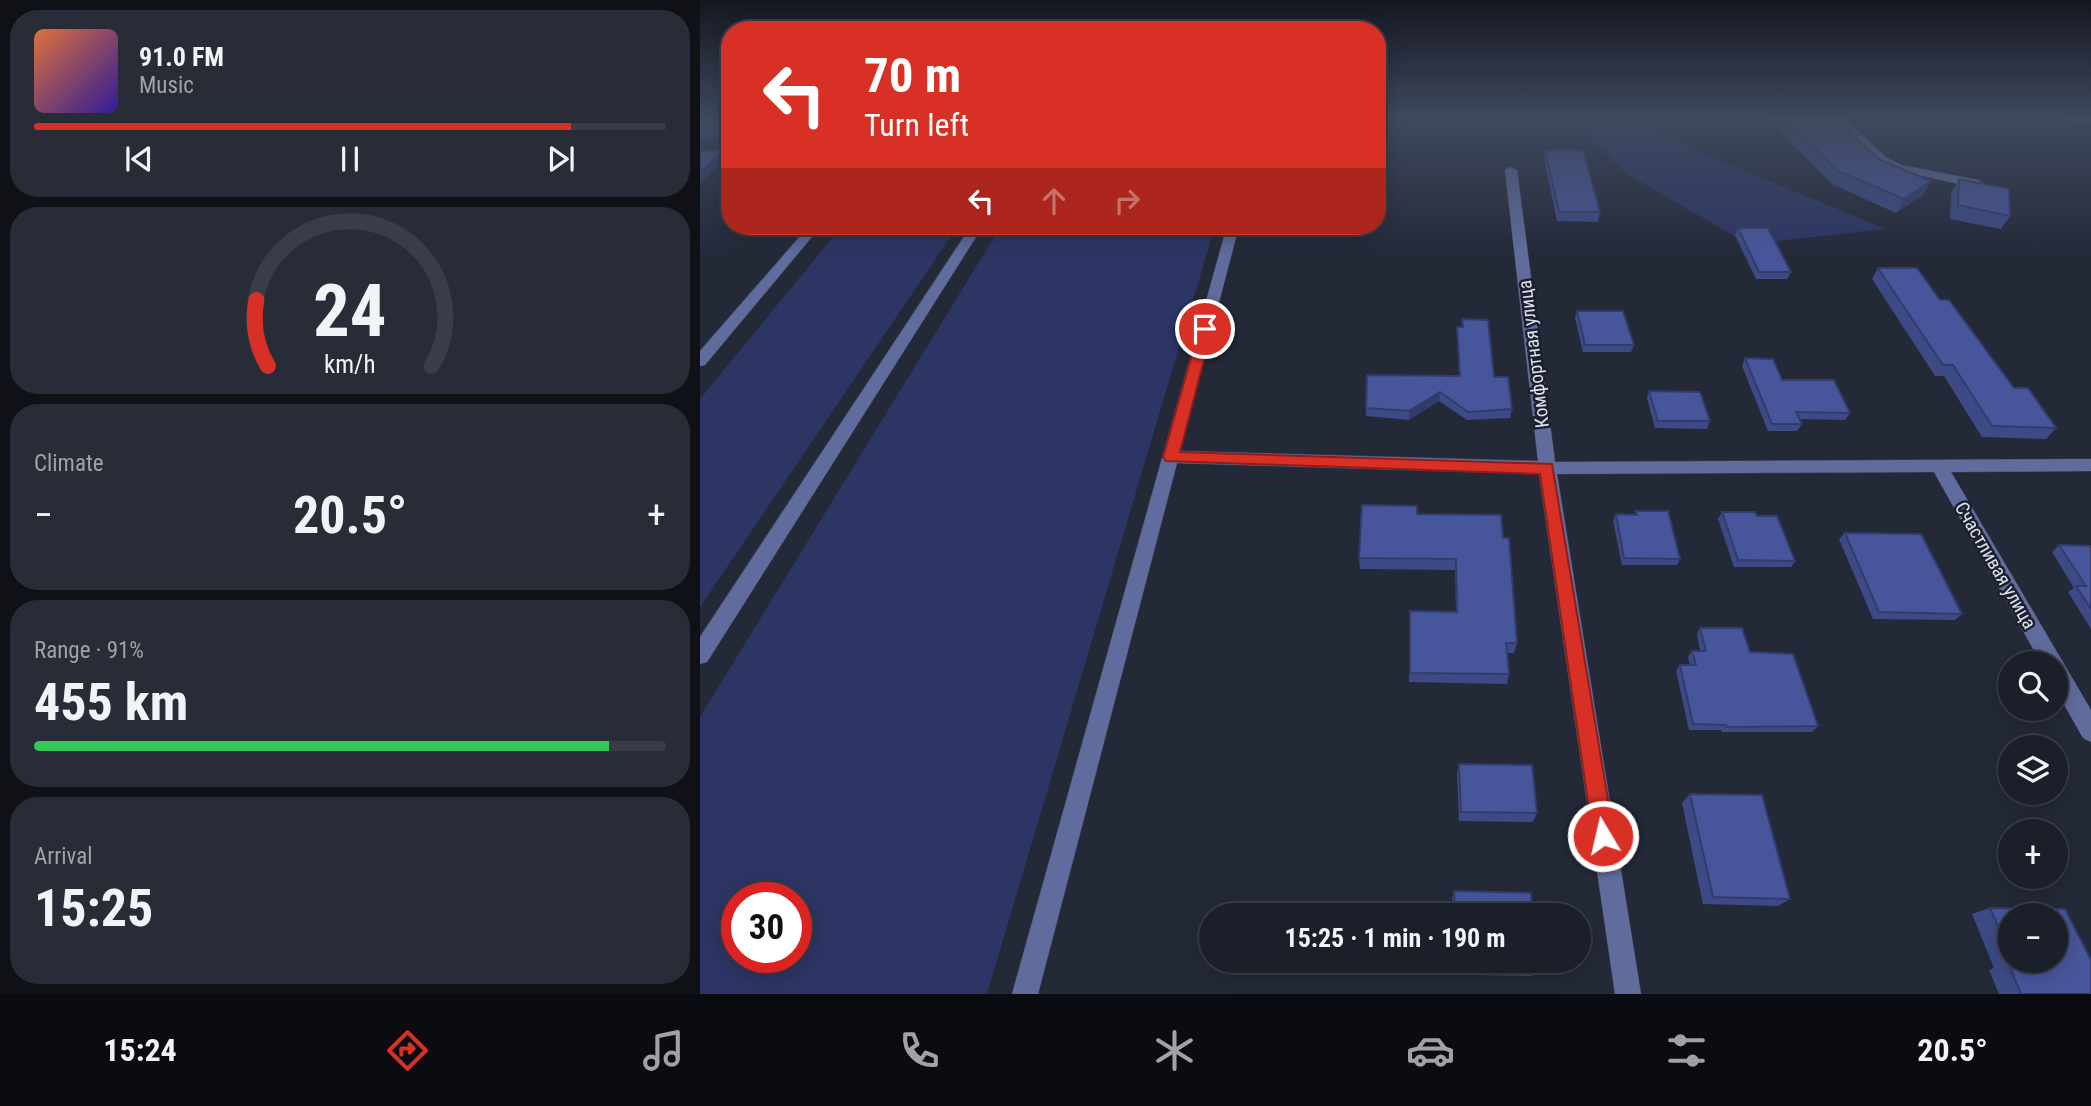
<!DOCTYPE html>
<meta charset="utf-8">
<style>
:root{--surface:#1b1f2a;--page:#282c36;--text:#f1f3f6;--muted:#a0a2a8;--line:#393d47;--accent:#d93025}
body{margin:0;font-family:"Roboto Condensed",sans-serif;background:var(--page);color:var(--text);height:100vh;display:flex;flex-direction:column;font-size:26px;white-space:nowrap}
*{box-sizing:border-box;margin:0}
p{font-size:23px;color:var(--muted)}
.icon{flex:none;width:38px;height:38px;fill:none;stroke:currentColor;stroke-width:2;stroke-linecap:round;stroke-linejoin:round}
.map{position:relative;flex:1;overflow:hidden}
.details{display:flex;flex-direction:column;gap:10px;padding:10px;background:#0f1117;width:700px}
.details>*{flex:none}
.hud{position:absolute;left:21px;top:21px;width:665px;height:214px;border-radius:28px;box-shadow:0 4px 18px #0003,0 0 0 2px var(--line);background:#d93025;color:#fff;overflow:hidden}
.fabs{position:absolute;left:1298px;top:651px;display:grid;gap:14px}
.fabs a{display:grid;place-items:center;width:70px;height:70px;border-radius:50%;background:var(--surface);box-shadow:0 4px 18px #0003,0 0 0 2px var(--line);font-size:35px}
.speed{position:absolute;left:21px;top:882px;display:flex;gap:14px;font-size:35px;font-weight:700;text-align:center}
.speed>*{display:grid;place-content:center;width:91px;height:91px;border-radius:50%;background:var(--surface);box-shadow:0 4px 18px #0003,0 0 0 2px var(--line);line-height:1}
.speed .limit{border:10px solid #d22;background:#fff;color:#111}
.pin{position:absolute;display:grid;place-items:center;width:60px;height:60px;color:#fff;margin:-30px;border:4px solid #fff;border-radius:50%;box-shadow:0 2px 7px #0007}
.me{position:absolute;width:77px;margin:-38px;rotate:351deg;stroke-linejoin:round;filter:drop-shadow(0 0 5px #0008)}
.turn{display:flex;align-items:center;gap:24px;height:147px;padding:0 28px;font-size:32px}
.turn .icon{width:91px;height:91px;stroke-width:2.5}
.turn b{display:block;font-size:49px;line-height:60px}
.lanes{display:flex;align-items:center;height:66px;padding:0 28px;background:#0003;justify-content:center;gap:35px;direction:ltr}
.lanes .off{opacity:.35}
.big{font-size:52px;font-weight:700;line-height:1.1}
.details .widget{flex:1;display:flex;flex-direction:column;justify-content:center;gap:10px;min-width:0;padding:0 24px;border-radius:28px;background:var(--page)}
.details .dial{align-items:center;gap:0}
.dial svg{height:182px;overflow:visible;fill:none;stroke:var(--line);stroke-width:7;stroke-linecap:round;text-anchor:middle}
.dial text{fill:var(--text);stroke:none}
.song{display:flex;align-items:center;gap:21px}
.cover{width:84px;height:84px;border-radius:10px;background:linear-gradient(135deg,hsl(20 70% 55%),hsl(250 70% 35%))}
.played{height:7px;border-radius:4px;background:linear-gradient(90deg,var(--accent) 85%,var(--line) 85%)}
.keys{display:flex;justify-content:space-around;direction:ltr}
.heat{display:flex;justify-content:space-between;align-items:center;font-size:38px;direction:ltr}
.charge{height:10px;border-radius:5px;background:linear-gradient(90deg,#34c759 91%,var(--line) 0)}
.trip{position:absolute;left:499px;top:903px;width:392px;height:70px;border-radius:35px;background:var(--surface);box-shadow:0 4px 18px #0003,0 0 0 2px var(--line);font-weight:700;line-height:70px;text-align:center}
.dock{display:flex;height:112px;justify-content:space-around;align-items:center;background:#0b0c11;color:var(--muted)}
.dock .icon{width:49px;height:49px}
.dock .on{color:var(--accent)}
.dock b{font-size:32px;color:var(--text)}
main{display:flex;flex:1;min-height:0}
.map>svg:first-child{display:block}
</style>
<main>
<section class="details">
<div class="widget">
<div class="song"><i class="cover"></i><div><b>91.0 FM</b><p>Music</p></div></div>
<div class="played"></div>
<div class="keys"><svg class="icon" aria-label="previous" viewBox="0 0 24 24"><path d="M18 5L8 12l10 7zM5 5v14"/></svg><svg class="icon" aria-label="pause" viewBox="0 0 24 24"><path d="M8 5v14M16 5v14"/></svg><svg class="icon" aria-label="next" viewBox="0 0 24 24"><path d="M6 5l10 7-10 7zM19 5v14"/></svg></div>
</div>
<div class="widget dial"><svg viewBox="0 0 100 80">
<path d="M14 69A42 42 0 1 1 86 69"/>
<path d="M14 69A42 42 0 0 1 9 40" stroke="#d93025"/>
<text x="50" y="56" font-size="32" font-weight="700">24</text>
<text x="50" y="72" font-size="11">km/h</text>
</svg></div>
<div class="widget"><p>Climate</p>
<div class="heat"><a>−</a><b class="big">20.5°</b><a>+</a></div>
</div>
<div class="widget"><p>Range · 91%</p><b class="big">455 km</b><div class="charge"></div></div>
<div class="widget"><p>Arrival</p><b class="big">15:25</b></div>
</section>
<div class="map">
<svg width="1391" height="994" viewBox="0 0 1391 994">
<rect width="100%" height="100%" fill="#242938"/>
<g fill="#2c3564" fill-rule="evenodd">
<polygon points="869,117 955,117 956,130 1011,157 1186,229 1048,244 927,174"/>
<polygon points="142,226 258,226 0,607 0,399"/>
<path d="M 301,226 L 515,226 L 287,994 L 0,994 L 0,717 ZM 37,898 L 96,898 L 96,957 L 37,957 Z"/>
</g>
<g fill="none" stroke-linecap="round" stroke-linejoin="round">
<g stroke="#424755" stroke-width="1">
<g id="minor">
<polygon points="1132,117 1143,117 1187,158 1202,165 1278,180 1284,184 1278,188 1195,170 1179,162"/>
<polygon points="1360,117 1391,119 1391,125 1361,119"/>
<polygon points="811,167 817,170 855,462 1391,459 1391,471 1251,472 1391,710 1391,742 1383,738 1356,690 1356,663 1341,663 1234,472 857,474 941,994 915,994 839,474 477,463 338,994 312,994 527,226 539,226 480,451 838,461 805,170"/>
<polygon points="109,226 121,226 5,365 0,366 0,351"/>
<polygon points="271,226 283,226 7,662 0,664 0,637"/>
</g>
</g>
<use href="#minor" fill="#606c9d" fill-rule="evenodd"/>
</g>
<g fill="#3d4a85" fill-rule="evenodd">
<polygon points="0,117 30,117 30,133 23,138 0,139"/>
<polygon points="1066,117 1131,117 1180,160 1223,195 1196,213 1132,184"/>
<polygon points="845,150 900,212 898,222 857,221 844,159"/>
<polygon points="1259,179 1310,216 1301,229 1250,219 1251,193"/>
<polygon points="1038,228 1091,272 1087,279 1056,279 1035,235"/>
<polygon points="1178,268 1240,300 1314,388 1356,428 1346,439 1282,437 1244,376 1235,376 1172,279"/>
<polygon points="877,311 934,345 931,352 883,352 875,318"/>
<polygon points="762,319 812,409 810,418 767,420 739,401 709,420 666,416 666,408 759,376 757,336 757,327 762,327"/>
<polygon points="1045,358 1082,380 1150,413 1145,420 1099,419 1102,424 1097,431 1068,431 1042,366"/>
<polygon points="949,391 1010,421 1007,429 955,428 947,398"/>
<polygon points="936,511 980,559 977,565 922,565 913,521 916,514 934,515"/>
<polygon points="1022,512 1057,516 1095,561 1091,567 1034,567 1018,519"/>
<polygon points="717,514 803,538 817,643 814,653 807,653 809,674 807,684 709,682 710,611 756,612 755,570 660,569 659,558"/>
<polygon points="1145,533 1262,614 1255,620 1173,619 1139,539"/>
<polygon points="1359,545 1391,546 1391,629 1368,592 1374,588 1352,552"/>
<polygon points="1000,628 1050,652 1118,726 1112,732 1022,732 1021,730 989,730 976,671 980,665 990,665 988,657 992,651 1000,651 997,634"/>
<polygon points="759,764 837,813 833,822 759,821 757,774"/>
<polygon points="990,794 1090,899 1078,906 1003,904 982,803"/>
<polygon points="754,891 832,915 753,915 752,898"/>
<path d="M 1290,908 L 1365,909 L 1391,960 L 1391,994 L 1299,994 L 1289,970 L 1294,968 L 1272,914 ZM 1311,915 L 1356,915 L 1356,961 L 1311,961 Z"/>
<polygon points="754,961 836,961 837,972 832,976 777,975 777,962 754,962"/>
</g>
<g fill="#323c6c">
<polygon points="30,121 30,133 23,138 18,130"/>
<polygon points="24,150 28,157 0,183 0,172"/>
<polygon points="1231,181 1223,195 1196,213 1204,199"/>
<polygon points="740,392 739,401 709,420 709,411"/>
</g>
<g fill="#47569b" stroke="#323c6c" stroke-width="2">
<polygon points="0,117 30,117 30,121 18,130 0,131"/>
<polygon points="1084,117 1131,117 1180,160 1231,181 1204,199 1138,171"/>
<polygon points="24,150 0,172 0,151"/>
<polygon points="845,150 883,150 900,212 859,212"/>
<polygon points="1259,179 1309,189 1310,216 1258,205"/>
<polygon points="1038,228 1068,228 1091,272 1059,272"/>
<polygon points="1178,268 1217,268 1240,300 1249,300 1314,388 1328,388 1356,428 1292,426 1253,365 1243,365"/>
<polygon points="877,311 923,311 934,345 885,345"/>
<polygon points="762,319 788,320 794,377 808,377 812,409 768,412 740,392 709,411 666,408 667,375 760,376 757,327 763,327"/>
<polygon points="1045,358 1073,359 1082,380 1134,380 1150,413 1096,412 1102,424 1072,424"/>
<polygon points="949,391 1000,392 1010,421 958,421"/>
<polygon points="662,505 717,506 717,514 801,515 803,538 809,538 817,643 806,643 809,674 710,673 710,611 757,612 756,559 659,558"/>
<polygon points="936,511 968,511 980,559 924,558 916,514 937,515"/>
<polygon points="1022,512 1055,512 1057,516 1077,516 1095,561 1038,560"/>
<polygon points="1145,533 1221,534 1262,614 1179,612"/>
<polygon points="1359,545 1391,546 1391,609 1376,586 1386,586"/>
<polygon points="1000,628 1042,628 1050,652 1093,654 1118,726 1027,727 1026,725 993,724 980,665 996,665 992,651 1006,651"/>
<polygon points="759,764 832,765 837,813 761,812"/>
<polygon points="990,794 1062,795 1090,899 1013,897"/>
<polygon points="754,891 831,893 832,915 755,915"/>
<polygon points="1290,908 1365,909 1391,960 1391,994 1321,994 1309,965 1314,964 1313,961 1356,961 1356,915 1311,915 1311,956"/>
<polygon points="779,961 836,961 837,972 780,971"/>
</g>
<linearGradient id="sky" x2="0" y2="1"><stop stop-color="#14171f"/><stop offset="0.46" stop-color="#3f495e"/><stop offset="1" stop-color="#3f495e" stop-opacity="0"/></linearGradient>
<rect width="1391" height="256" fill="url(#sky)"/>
<polygon fill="#d93025" stroke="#8d1f18" stroke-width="2" points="505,324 512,329 480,452 852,464 914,836 911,844 903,847 896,844 893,836 840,474 466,461 463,457 499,329"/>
<g text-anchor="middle" stroke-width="5" stroke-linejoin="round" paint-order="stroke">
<g font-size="19" fill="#dee2ec" stroke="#1b1f2e">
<text transform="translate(833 354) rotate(-97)" y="7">Комфортная улица</text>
<text transform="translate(1296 565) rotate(60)" y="7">Счастливая улица</text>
</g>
</g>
</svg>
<div class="fabs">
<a><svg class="icon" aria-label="search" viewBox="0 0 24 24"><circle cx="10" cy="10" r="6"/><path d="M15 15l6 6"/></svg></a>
<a><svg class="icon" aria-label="layers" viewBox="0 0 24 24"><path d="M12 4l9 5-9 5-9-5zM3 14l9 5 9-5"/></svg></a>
<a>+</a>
<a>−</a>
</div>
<div class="speed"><div class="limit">30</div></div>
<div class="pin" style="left:505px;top:329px;background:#d93025"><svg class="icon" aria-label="arrive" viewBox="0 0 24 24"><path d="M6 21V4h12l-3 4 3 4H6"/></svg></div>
<svg class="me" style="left:903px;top:836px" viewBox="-20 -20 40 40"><circle r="17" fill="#d93025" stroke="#fff" stroke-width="3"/><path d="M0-11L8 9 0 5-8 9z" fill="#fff"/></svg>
<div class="trip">15:25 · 1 min · 190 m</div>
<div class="hud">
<div class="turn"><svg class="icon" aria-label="left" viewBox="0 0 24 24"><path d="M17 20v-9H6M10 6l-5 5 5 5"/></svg><div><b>70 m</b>Turn left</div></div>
<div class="lanes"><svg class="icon" aria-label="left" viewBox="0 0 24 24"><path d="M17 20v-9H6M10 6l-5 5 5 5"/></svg><svg class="icon off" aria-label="ahead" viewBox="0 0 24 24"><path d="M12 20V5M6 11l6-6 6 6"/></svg><svg class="icon off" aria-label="right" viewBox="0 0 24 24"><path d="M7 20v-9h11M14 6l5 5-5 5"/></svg></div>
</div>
</div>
</main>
<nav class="dock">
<b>15:24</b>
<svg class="icon on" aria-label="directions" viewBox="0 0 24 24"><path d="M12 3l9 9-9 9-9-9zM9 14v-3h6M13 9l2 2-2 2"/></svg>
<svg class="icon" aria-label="music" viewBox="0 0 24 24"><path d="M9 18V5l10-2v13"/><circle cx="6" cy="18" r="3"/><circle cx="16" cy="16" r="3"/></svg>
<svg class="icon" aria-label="phone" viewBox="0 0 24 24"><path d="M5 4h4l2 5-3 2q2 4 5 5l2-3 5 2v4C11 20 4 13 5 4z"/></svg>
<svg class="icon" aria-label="climate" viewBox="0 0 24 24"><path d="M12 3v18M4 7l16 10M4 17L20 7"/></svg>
<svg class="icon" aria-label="car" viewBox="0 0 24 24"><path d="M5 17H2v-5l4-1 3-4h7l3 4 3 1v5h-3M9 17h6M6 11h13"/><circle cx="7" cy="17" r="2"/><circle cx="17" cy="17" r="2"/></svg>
<svg class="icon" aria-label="filters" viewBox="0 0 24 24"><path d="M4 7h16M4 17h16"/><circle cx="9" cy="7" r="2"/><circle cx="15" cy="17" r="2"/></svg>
<b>20.5°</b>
</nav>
